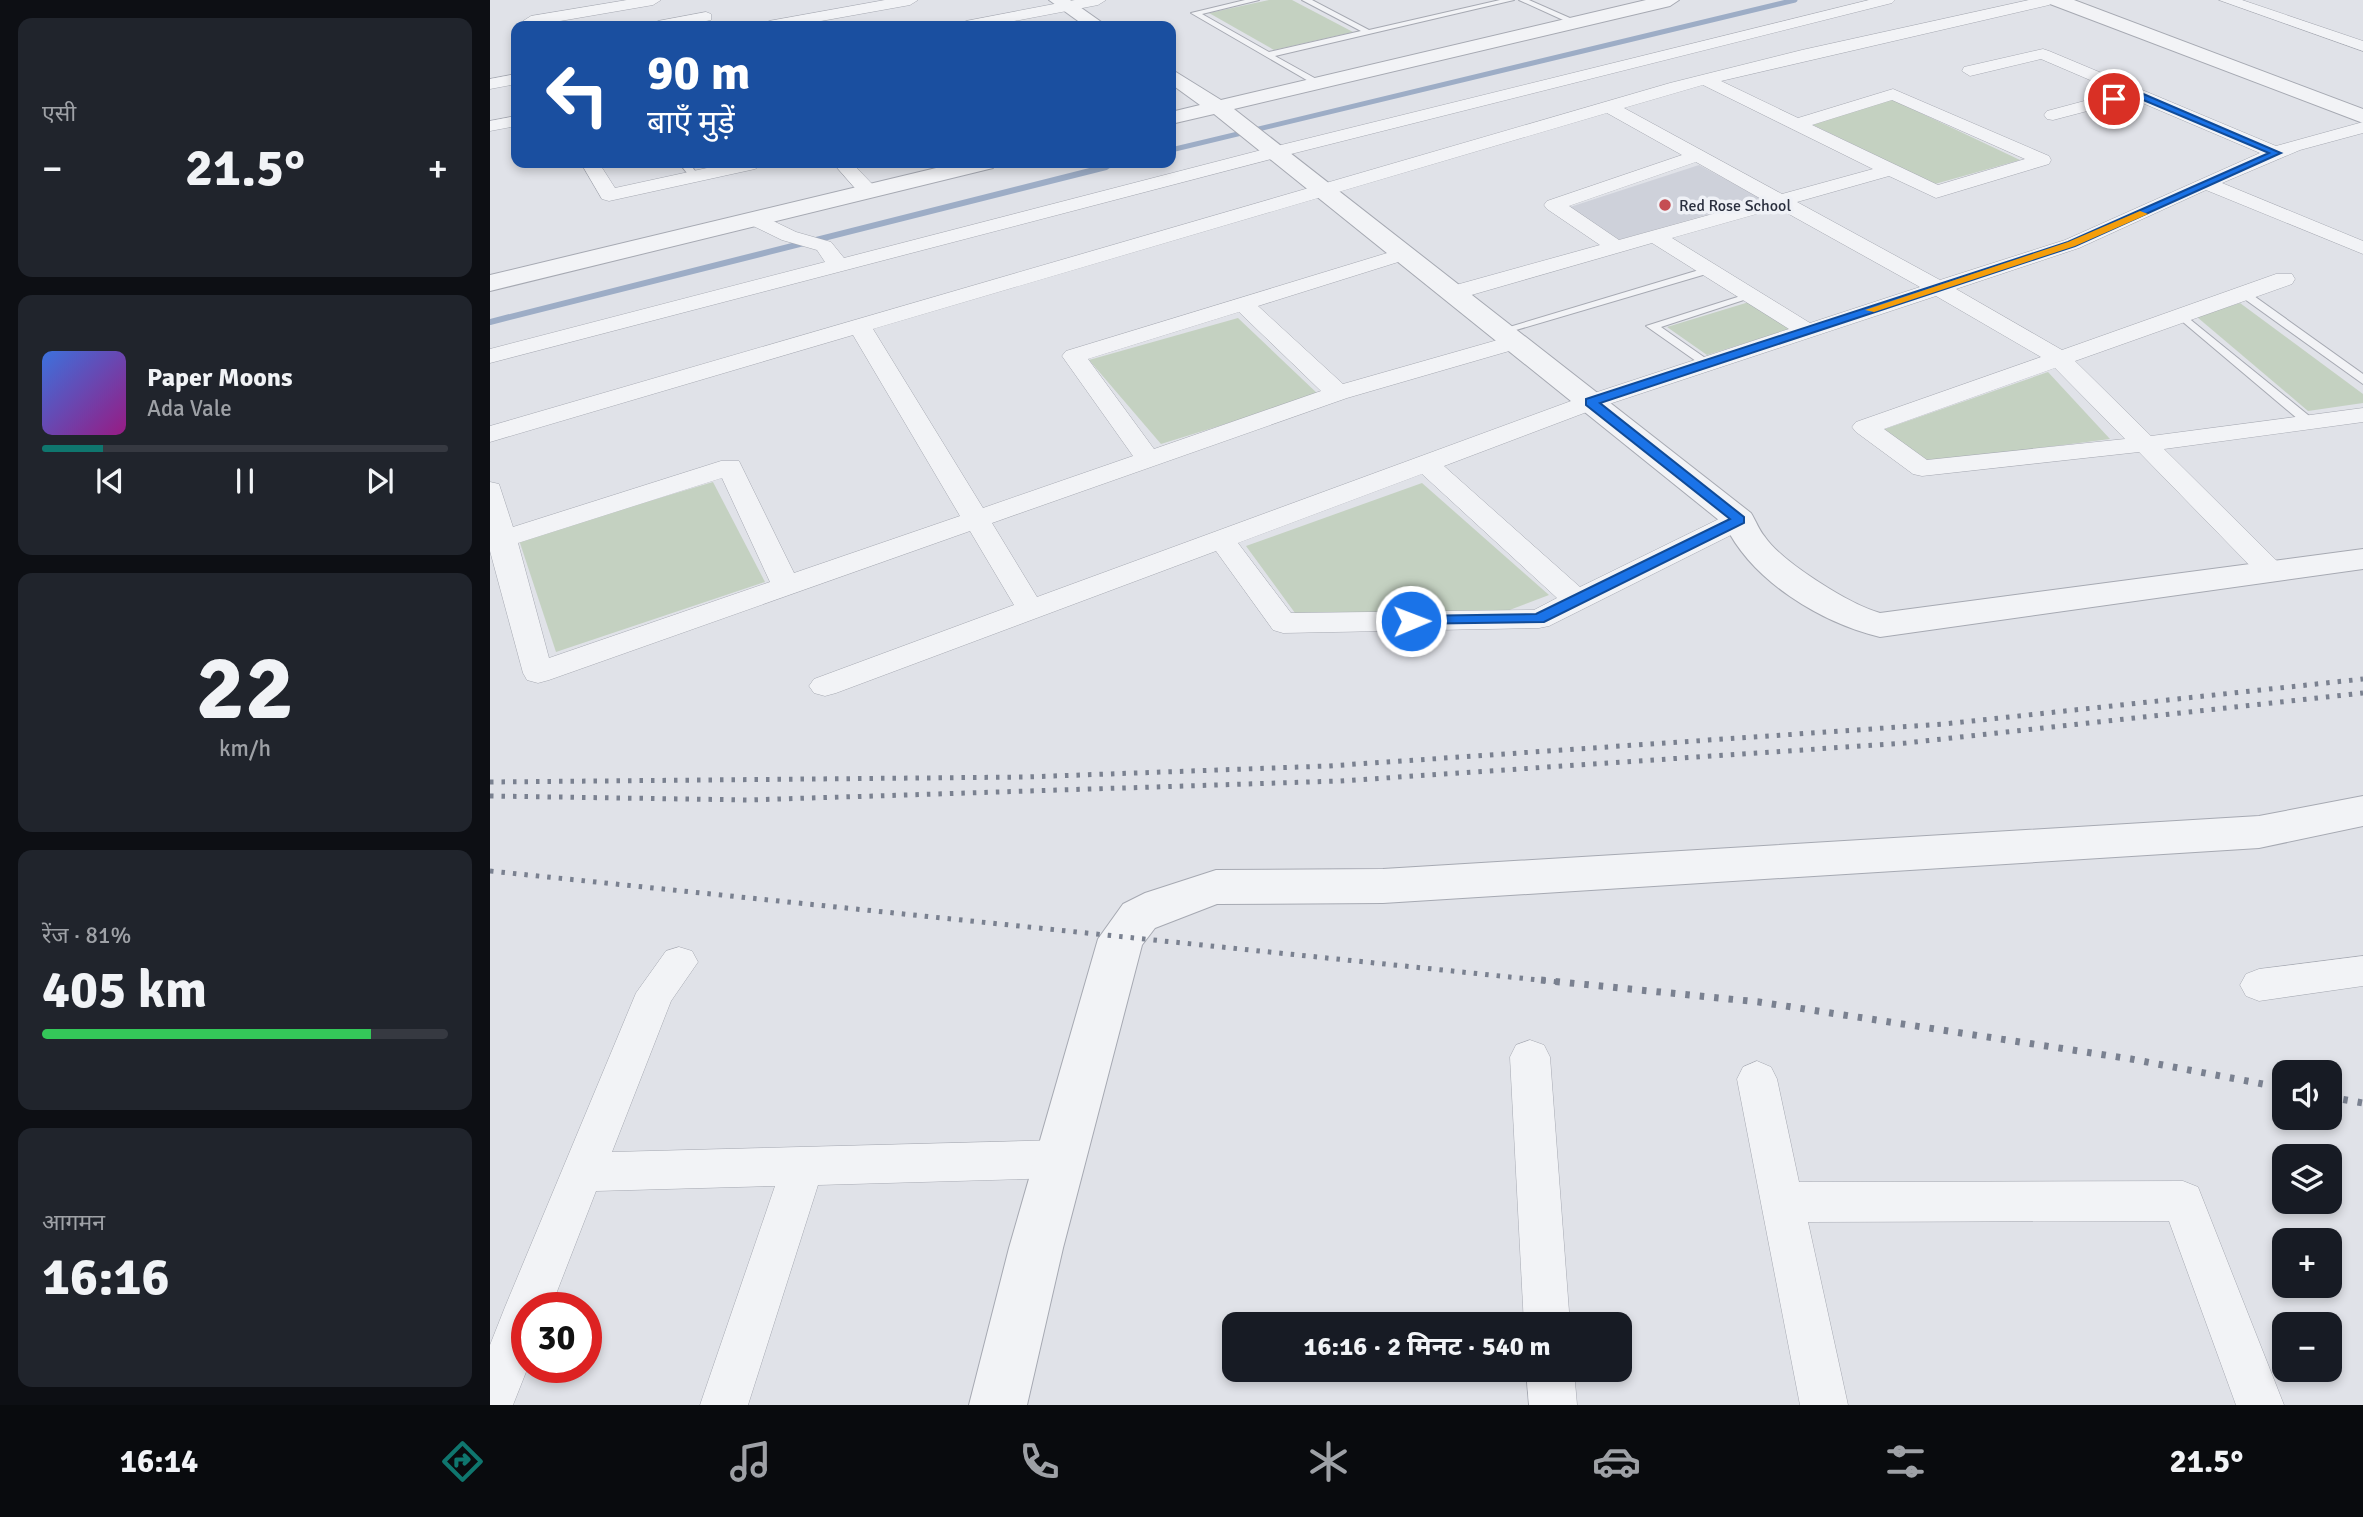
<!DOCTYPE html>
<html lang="hi">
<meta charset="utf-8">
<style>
:root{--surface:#171b24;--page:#20242c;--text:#f1f3f6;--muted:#9ea1a6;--line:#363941;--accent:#0f766e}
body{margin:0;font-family:Signika,"Noto Sans Devanagari",sans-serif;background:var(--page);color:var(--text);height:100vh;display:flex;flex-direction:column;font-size:26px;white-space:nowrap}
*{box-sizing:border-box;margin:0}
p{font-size:23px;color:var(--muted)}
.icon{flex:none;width:38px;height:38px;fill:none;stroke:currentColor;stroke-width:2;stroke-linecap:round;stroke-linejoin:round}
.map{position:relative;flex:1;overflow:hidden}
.side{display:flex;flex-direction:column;gap:18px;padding:18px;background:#0d0f14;width:490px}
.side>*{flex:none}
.banner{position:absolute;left:21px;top:21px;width:665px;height:147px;border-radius:14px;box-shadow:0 4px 10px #0003;background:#1a4fa0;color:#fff;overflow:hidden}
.tools{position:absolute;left:1782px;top:1060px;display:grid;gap:14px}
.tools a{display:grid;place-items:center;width:70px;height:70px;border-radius:14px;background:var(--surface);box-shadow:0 4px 10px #0003;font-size:35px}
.speed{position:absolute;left:21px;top:1292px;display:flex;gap:14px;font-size:35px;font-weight:700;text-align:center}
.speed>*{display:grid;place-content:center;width:91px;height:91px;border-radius:50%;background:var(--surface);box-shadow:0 4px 10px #0003;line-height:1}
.speed .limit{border:10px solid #d22;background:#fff;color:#111}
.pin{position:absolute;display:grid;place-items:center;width:60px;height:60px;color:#fff;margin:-30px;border:4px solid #fff;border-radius:50%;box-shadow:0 2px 7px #0007}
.me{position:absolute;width:77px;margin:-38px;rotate:89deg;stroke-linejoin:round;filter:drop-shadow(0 0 5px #0008)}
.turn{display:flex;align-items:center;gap:24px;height:147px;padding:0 21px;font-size:32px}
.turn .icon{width:91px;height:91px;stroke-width:2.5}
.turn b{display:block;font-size:49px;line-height:60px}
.big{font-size:52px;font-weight:700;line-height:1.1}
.side .tile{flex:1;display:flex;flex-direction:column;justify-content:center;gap:10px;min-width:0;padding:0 24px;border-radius:14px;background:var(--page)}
.side .dial{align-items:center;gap:0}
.dial b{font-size:91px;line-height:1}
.song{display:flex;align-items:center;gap:21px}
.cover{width:84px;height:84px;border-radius:10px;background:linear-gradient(135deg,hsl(220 70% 55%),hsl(310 70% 35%))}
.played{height:7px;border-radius:4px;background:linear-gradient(90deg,var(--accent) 15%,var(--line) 15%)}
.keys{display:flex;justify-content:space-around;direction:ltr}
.heat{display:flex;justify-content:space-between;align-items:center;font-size:38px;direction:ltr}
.charge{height:10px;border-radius:5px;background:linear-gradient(90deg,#34c759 81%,var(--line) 0)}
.trip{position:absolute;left:732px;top:1312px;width:410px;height:70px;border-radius:14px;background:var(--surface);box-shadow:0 4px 10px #0003;font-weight:700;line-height:70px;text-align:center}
.tab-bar{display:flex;height:112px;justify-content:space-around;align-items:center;background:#090b0e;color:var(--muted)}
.tab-bar .icon{width:49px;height:49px}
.tab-bar .selected{color:var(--accent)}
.tab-bar b{font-size:32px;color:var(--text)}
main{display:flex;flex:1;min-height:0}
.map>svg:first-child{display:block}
</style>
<main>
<section class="side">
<div class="tile"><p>एसी</p>
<div class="heat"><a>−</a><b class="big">21.5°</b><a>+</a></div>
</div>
<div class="tile">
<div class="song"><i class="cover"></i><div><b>Paper Moons</b><p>Ada Vale</p></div></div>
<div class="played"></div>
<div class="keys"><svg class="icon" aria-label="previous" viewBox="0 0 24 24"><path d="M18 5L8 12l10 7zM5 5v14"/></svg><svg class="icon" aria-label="pause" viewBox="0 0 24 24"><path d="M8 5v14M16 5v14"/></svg><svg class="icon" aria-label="next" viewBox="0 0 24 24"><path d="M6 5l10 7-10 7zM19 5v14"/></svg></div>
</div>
<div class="tile dial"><b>22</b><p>km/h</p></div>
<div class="tile"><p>रेंज · 81%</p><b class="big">405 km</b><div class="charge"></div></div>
<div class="tile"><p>आगमन</p><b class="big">16:16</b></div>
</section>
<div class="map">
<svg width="1873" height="1405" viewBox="0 0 1873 1405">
<rect width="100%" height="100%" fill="#e0e2e8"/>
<polygon fill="#ced1da" points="1209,165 1272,199 1128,240 1077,208"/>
<g fill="#c4d1c1">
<polygon points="779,0 802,0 863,32 784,50 719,13"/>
<polygon points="1401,99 1530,160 1445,184 1321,124"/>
<polygon points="1259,302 1300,329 1217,355 1177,327"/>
<polygon points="1750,303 1873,394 1873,403 1818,411 1707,317"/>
<polygon points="748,318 829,395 671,444 599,360"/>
<polygon points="1558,372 1620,439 1434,463 1392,430"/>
<polygon points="223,482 275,582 66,652 29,540"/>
<polygon points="932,483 1059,595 1017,611 805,613 756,546"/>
</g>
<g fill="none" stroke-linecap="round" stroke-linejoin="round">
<g stroke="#9dadc6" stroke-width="5">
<polyline points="681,150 1305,0"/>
<polyline points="609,168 631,163"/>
</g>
<polyline stroke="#9dadc6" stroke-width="6" points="0,322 616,167"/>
<g stroke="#a6a9b2" stroke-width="2">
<g id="service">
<polygon points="755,0 769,0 712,14 779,52 871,31 812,0 822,0 879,30 1010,0 1024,0 785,56 830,81 830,85 827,86 701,13"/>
<polygon points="1029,0 1039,0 1089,22 1082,24"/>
<polygon points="189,163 199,163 209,176 207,178 201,178"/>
<polygon points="1219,267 1223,268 1223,272 1016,333 1006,331"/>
<polygon points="1749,291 1757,291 1873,374 1873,384 1749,295"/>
<polygon points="1257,294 1266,296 1171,327 1221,362 1221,366 1213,366 1156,326"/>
<polygon points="1691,312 1823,419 1823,425 1815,425 1687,317 1687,313"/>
</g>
</g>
<g stroke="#a6a9b2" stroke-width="1">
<g id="minor">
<polygon points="137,0 171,0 163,5 41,26 33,21 41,16"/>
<polygon points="395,0 428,0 420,5 303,26 271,26 279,21"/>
<polygon points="585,0 616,0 608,5 498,26 468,26 476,21"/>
<polygon points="1379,0 1405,0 1402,3 793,156 0,363 0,349 335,262 327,250 292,240 257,223 254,219 257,215 271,215 306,232 341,242 354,258 779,148"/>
<path d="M 1539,0 L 1567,0 L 1559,5 L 1231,81 L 1308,118 L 1403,89 L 1559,156 L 1561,160 L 1559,164 L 1446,198 L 1399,176 L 1307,202 L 1450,280 L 1575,240 L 1770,153 L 1643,99 L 1563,120 L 1557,119 L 1554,115 L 1557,111 L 1628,92 L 1551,59 L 1480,76 L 1472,71 L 1474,67 L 1553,49 L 1559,51 L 1786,146 L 1873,122 L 1873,133 L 1810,150 L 1732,183 L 1873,241 L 1873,254 L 1716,190 L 1589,248 L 1466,289 L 1572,350 L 1786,274 L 1802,274 L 1805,279 L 1802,284 L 1585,361 L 1661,436 L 1873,408 L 1873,422 L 1674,449 L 1790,564 L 1794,570 L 1790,576 L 1780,579 L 1770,576 L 1649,452 L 1432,476 L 1423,474 L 1366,432 L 1362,427 L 1366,422 L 1551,357 L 1446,296 L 1110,407 L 954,466 L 1090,587 L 1239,514 L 1259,514 L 1263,520 L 1259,526 L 1059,626 L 1049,628 L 793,633 L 783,630 L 726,551 L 346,693 L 335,696 L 324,693 L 319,686 L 324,679 L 524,605 L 480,531 L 59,680 L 48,683 L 37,680 L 33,673 L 0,551 L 0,482 L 9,484 L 23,527 L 231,461 L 249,461 L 304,573 L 470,516 L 363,335 L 0,442 L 0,426 L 1180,83 L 1312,50 ZM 1213,85 L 1383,169 L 1292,194 L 1134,108 ZM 1402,100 L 1535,159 L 1448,185 L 1322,125 ZM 1117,113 L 1192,155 L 1057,201 L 1054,205 L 1057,209 L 1110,245 L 955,288 L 952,293 L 955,298 L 971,298 L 1162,243 L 1299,329 L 1092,397 L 547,597 L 502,523 L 857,398 L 1033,347 L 1037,342 L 1033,337 L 1025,335 L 853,384 L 768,306 L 921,258 L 924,254 L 921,250 L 907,250 L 576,351 L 572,356 L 643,456 L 493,508 L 383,329 ZM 1206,162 L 1273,200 L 1129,240 L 1079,206 ZM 1288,208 L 1430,287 L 1320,323 L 1182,238 ZM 749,312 L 831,391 L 664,449 L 598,359 ZM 1565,368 L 1635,439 L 1437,460 L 1394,429 ZM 932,474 L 1067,598 L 1044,610 L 801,613 L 748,543 ZM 232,478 L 280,582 L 59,658 L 28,543 Z"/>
<polygon points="1729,0 1752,0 1873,41 1873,51"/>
<polygon points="216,12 221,14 221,20 192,26 160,26 168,21"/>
<polygon points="26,74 26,84 0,89 0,79"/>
<polygon points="26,116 26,126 0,131 0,121"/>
<polygon points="91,163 109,163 125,188 240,163 274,163 265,169 119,201 112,199"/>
<polygon points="343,163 362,163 385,187 388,191 385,195 371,195"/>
<polygon points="189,947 202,951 208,962 181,1001 122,1152 570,1140 585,1145 591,1159 585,1173 570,1178 328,1185 258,1405 210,1405 285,1186 106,1191 61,1307 37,1307 38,1367 23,1405 0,1405 0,1345 15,1307 146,993 176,951"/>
<polygon points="1873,956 1873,986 1769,1001 1756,996 1750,985 1756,974 1769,969"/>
<polygon points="1040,1040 1054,1045 1060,1057 1080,1325 1034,1325 1020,1057 1026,1045"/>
<polygon points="1267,1061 1281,1067 1287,1079 1309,1182 1693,1181 1708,1187 1794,1405 1746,1405 1679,1221 1318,1222 1358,1405 1310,1405 1247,1079 1253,1067"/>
<polygon points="1036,1370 1084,1370 1087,1405 1039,1405"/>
</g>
</g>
<g stroke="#a6a9b2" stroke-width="2">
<g id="tertiary">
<polygon points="559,0 580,0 617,26 595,26"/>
<path d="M 1156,0 L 1189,0 L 1180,6 L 744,109 L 1261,513 C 1266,521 1269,530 1275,537 C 1292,562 1360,605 1390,613 L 1873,549 L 1873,569 L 1390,637 C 1331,623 1262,581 1235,525 L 724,114 L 681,124 L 681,112 L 710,105 L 681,84 L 681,69 L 731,100 Z"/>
<polygon points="1558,0 1584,0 1873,109 1873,123 1560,4"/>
<polygon points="467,163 507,163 503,168 0,291 0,275"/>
<polygon points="1873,796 1873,826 1769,848 893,903 727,904 665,928 652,945 573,1248 537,1405 479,1405 519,1248 608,939 633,904 655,893 726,870 893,869 1769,816"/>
</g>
</g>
<use href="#service" fill="#f2f3f6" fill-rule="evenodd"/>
<use href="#minor" fill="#f2f3f6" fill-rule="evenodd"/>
<use href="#tertiary" fill="#f2f3f6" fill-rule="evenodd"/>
<g stroke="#7a8190" stroke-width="5" stroke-dasharray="3.5 8" stroke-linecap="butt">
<polyline points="0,782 535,777 838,766 1454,724 1873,679"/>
<polyline points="0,796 259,800 850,781 1416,743 1873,693"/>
<polyline points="0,871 1068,982"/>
</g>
<g stroke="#7a8190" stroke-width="7" stroke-dasharray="4.5 10" stroke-linecap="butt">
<polyline points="1051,980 1269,1002 1641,1059 1794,1088"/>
<polyline points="1839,1097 1873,1103"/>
</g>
</g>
<polygon fill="#1a73e8" stroke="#114b97" stroke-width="2" points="1644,90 1791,153 1585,246 1110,403 1254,517 1254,523 1054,622 915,624 915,618 921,616 1046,614 1240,519 1096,405 1096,399 1578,242 1779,153 1644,96 1624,101 1620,99"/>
<polygon fill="#f59e0b" points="1650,211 1658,214 1585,246 1384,312 1375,310 1578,242"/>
<circle fill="#c54d53" stroke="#eff1f6" stroke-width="2.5" cx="1175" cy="205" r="7"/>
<g text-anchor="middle" stroke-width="7" stroke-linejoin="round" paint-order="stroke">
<g font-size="16" fill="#2a2f3e" stroke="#eff1f6" text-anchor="start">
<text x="1189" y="211">Red Rose School</text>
</g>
</g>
</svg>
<div class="tools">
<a><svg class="icon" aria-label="sound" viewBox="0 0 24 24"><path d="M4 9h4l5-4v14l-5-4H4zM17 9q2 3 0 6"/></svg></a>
<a><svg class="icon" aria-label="layers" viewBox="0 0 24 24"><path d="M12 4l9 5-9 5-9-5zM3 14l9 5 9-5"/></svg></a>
<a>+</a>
<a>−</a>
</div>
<div class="speed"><div class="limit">30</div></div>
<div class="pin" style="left:1624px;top:99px;background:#d93025"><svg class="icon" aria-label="arrive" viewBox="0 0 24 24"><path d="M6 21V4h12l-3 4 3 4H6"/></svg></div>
<svg class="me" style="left:921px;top:621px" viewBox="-20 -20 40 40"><circle r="17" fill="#1a73e8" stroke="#fff" stroke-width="3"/><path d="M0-11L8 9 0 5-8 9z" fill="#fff"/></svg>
<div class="trip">16:16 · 2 मिनट · 540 m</div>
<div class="banner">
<div class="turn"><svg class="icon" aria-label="left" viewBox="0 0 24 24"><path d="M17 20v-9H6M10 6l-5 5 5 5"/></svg><div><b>90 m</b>बाएँ मुड़ें</div></div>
</div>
</div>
</main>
<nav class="tab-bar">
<b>16:14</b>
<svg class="icon selected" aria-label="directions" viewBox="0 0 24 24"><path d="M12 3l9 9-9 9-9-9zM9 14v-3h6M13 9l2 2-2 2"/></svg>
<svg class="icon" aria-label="music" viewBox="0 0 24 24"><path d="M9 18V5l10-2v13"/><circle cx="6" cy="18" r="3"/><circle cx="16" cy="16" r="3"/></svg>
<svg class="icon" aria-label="phone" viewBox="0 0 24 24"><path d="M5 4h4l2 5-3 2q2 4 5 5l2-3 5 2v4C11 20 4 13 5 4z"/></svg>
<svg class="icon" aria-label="climate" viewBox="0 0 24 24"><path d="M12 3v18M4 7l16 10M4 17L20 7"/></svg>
<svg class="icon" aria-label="car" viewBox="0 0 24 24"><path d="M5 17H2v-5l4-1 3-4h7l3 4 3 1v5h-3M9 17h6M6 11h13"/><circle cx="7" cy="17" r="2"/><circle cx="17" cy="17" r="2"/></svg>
<svg class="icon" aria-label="filters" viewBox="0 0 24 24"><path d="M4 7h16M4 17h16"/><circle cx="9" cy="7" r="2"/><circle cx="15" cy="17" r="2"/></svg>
<b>21.5°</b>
</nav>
